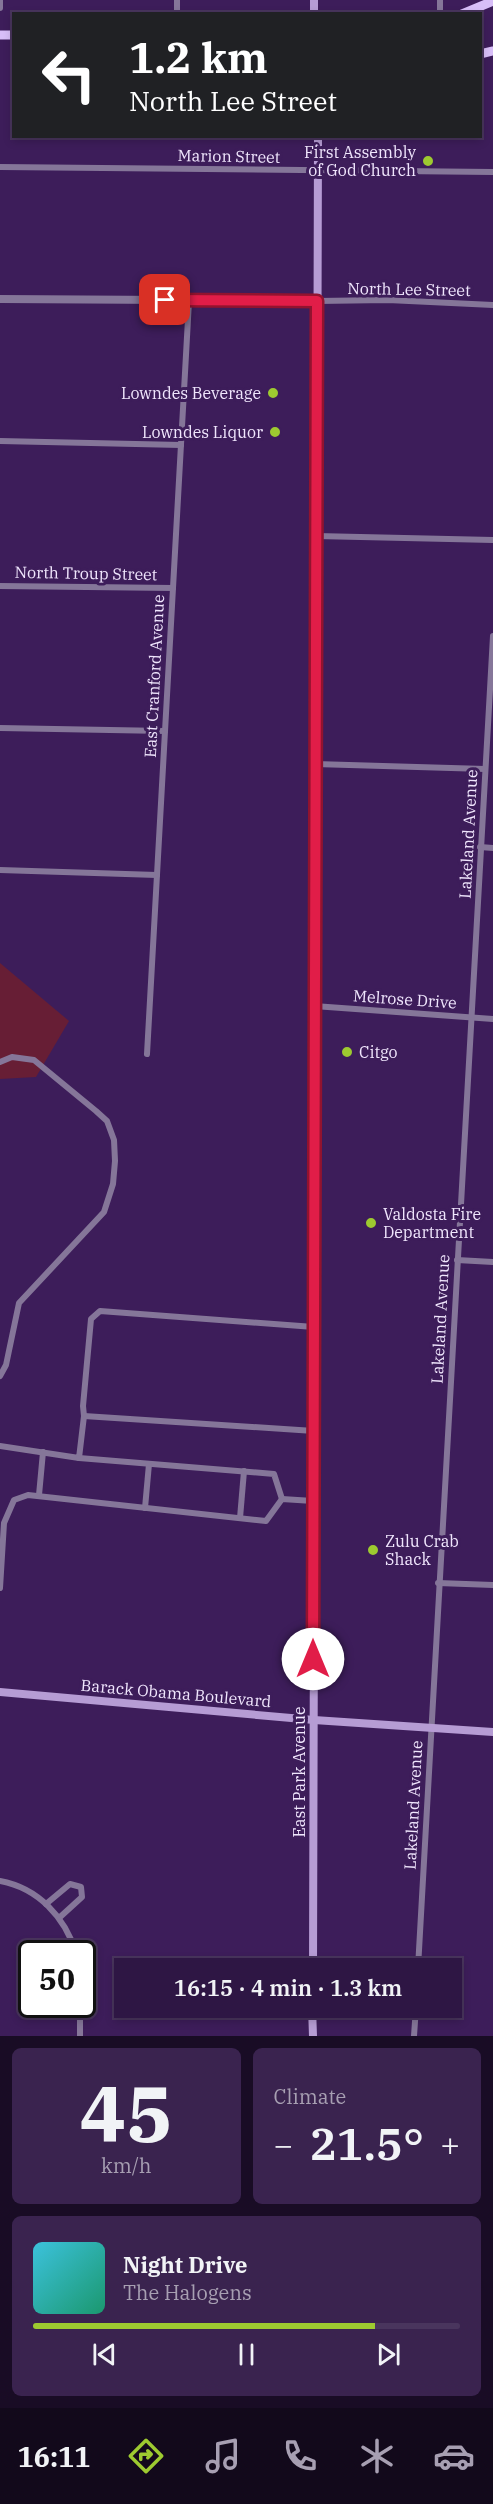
<!DOCTYPE html>
<meta charset="utf-8">
<style>
:root{--surface:#2e1644;--page:#3a234f;--text:#f1f3f6;--muted:#a79fb2;--line:#49355d;--accent:#9dca30}
body{margin:0;font-family:"IBM Plex Serif",serif;background:var(--page);color:var(--text);height:100vh;display:flex;flex-direction:column;font-size:22px;white-space:nowrap}
*{box-sizing:border-box;margin:0}
p{font-size:20px;color:var(--muted)}
.icon{flex:none;width:33px;height:33px;fill:none;stroke:currentColor;stroke-width:2;stroke-linecap:round;stroke-linejoin:round}
.map{position:relative;height:2036px;overflow:hidden}
.panel{display:flex;flex-direction:column;gap:12px;padding:12px;background:#190c25;flex:1}
.panel>*{flex:none}
.banner{position:absolute;left:12px;top:12px;width:470px;height:126px;border-radius:0px;box-shadow:0 3px 9px #0003,0 0 0 2px var(--line);background:#202124;color:#fff;overflow:hidden}
.speed{position:absolute;left:18px;top:1940px;display:flex;gap:12px;font-size:30px;font-weight:700;text-align:center}
.speed>*{display:grid;place-content:center;width:78px;height:78px;border-radius:50%;background:var(--surface);box-shadow:0 3px 9px #0003,0 0 0 2px var(--line);line-height:1}
.speed .limit{border:3px solid #111;border-radius:9px;background:#fff;color:#111}
.pin{position:absolute;display:grid;place-items:center;width:51px;height:51px;color:#fff;margin:-26px;border-radius:12px;box-shadow:0 3px 9px #0006}
.me{position:absolute;width:66px;margin:-33px;rotate:0deg;stroke-linejoin:round;filter:drop-shadow(0 0 4px #0008)}
.turn{display:flex;align-items:center;gap:21px;height:126px;padding:0 18px;font-size:27px}
.turn .icon{width:78px;height:78px;stroke-width:2.5}
.turn b{display:block;font-size:42px;line-height:51px}
.big{font-size:45px;font-weight:600;line-height:1.1}
.panel .tile{flex:1;display:flex;flex-direction:column;justify-content:center;gap:9px;min-width:0;padding:0 21px;border-radius:9px;background:var(--page)}
.panel .dial{align-items:center;gap:0}
.dial b{font-size:78px;line-height:1}
.song{display:flex;align-items:center;gap:18px}
.cover{width:72px;height:72px;border-radius:9px;background:linear-gradient(135deg,hsl(190 70% 55%),hsl(160 70% 35%))}
.played{height:6px;border-radius:3px;background:linear-gradient(90deg,var(--accent) 80%,var(--line) 80%)}
.keys{display:flex;justify-content:space-around;direction:ltr}
.heat{display:flex;justify-content:space-between;align-items:center;font-size:33px;direction:ltr}
.panel .tiles{flex:1;display:grid;gap:12px;grid-template-columns:1fr 1fr}
.tile:last-child{grid-column:span 2}
.trip{position:absolute;left:114px;top:1958px;width:348px;height:60px;border-radius:0px;background:var(--surface);box-shadow:0 3px 9px #0003,0 0 0 2px var(--line);font-weight:600;line-height:60px;text-align:center}
.tabs{display:flex;height:96px;justify-content:space-around;align-items:center;background:#12091b;color:var(--muted)}
.tabs .icon{width:42px;height:42px}
.tabs .current{color:var(--accent)}
.tabs b{font-size:27px;color:var(--text)}
.map>svg:first-child{display:block}
</style>
<div class="map">
<svg width="493" height="2036" viewBox="0 0 493 2036">
<rect width="100%" height="100%" fill="#3d1d5a"/>
<polygon fill="#671e35" points="0,963 69,1021 36,1077 0,1079"/>
<g fill="none" stroke-linecap="round" stroke-linejoin="round">
<g stroke="#857699" stroke-width="6">
<polyline points="440,0 440,14"/>
<polyline points="0,8 0,0"/>
<polyline points="177,14 177,0"/>
<polyline points="0,167 493,172"/>
<polyline points="317,301 388,300 493,305"/>
<polyline points="0,441 181,445"/>
<polyline points="316,536 493,540"/>
<polyline points="0,586 173,588"/>
<polyline points="0,728 165,731"/>
<polyline points="315,764 485,769"/>
<polyline points="480,847 493,848"/>
<polyline points="0,870 157,875"/>
<polyline points="314,1006 493,1019"/>
<polyline points="147,1054 189,301"/>
<polyline points="0,1062 12,1057 34,1060 96,1111 107,1121 114,1140 115,1161 113,1184 104,1212 19,1303 6,1365 0,1376"/>
<polyline points="457,1260 493,1262"/>
<polyline points="84,1416 83,1406 91,1319 100,1311 314,1327"/>
<polyline points="0,1446 79,1458 84,1416 314,1431"/>
<polyline points="79,1458 274,1474 282,1499"/>
<polyline points="39,1495 43,1452"/>
<polyline points="145,1508 149,1464"/>
<polyline points="240,1518 244,1471"/>
<polyline points="438,1583 493,1585"/>
<polyline points="0,1588 4,1523 14,1500 28,1495 266,1521 282,1499 313,1501"/>
<path d="M 0,1881 C 38,1888 65,1917 76,1953"/>
<polyline points="46,1904 70,1884 81,1887 82,1897 59,1918"/>
<polyline points="418,1968 493,636"/>
<polyline points="80,2036 80,2004"/>
<polyline points="414,2036 416,2007"/>
</g>
<polyline stroke="#857699" stroke-width="8" points="0,299 317,301"/>
<g stroke="#b69cd4" stroke-width="8">
<polyline points="314,0 314,14"/>
<polyline points="0,1692 314,1720 493,1732"/>
<polyline points="313,1968 318,136"/>
<polyline points="312,2007 313,2036"/>
</g>
<g stroke="#d8bef8" stroke-width="9">
<polyline points="462,14 493,1"/>
<polyline points="0,35 14,35"/>
<polyline points="480,54 493,51"/>
</g>
</g>
<g fill="none" stroke-linecap="round" stroke-linejoin="round">
<g stroke="#92132f" stroke-width="15">
<polyline id="route" points="165,300 317,301 313,1659"/>
</g>
<use href="#route" stroke="#e11d48" stroke-width="10"/>
</g>
<g fill="#9dca30" stroke="#3d1d5a" stroke-width="2">
<circle cx="428" cy="161" r="6"/>
<circle cx="273" cy="393" r="6"/>
<circle cx="275" cy="432" r="6"/>
<circle cx="347" cy="1052" r="6"/>
<circle cx="371" cy="1223" r="6"/>
<circle cx="373" cy="1550" r="6"/>
</g>
<g text-anchor="middle" stroke-width="6" stroke-linejoin="round" paint-order="stroke">
<g font-size="16" fill="#f0e6fd" stroke="#3d1d5a" text-anchor="end">
<text x="416" y="158">First Assembly<tspan x="416" dy="18">of God Church</tspan></text>
<text x="261" y="399">Lowndes Beverage</text>
<text x="263" y="438">Lowndes Liquor</text>
<text x="359" y="1058" text-anchor="start">Citgo</text>
<text x="383" y="1220" text-anchor="start">Valdosta Fire<tspan x="383" dy="18">Department</tspan></text>
<text x="385" y="1547" text-anchor="start">Zulu Crab<tspan x="385" dy="18">Shack</tspan></text>
</g>
<g font-size="16" fill="#f0e6fd" stroke="#3d1d5a">
<text transform="translate(229 156) rotate(1)" y="6">Marion Street</text>
<text transform="translate(409 289) rotate(1)" y="6">North Lee Street</text>
<text transform="translate(86 573) rotate(1)" y="6">North Troup Street</text>
<text transform="translate(154 676) rotate(-87)" y="6">East Cranford Avenue</text>
<text transform="translate(468 834) rotate(-87)" y="6">Lakeland Avenue</text>
<text transform="translate(405 999) rotate(4)" y="6">Melrose Drive</text>
<text transform="translate(440 1319) rotate(-87)" y="6">Lakeland Avenue</text>
<text transform="translate(176 1693) rotate(5)" y="6">Barack Obama Boulevard</text>
<text transform="translate(299 1772) rotate(-90)" y="6">East Park Avenue</text>
<text transform="translate(413 1805) rotate(-87)" y="6">Lakeland Avenue</text>
</g>
</g>
</svg>
<div class="speed"><div class="limit">50</div></div>
<div class="pin" style="left:165px;top:300px;background:#d93025"><svg class="icon" aria-label="arrive" viewBox="0 0 24 24"><path d="M6 21V4h12l-3 4 3 4H6"/></svg></div>
<svg class="me" style="left:313px;top:1659px" viewBox="-20 -20 40 40"><circle r="19" fill="#fff"/><path d="M0-13L10 11 0 6-10 11z" fill="#e11d48"/></svg>
<div class="trip">16:15 · 4 min · 1.3 km</div>
<div class="banner">
<div class="turn"><svg class="icon" aria-label="left" viewBox="0 0 24 24"><path d="M17 20v-9H6M10 6l-5 5 5 5"/></svg><div><b>1.2 km</b>North Lee Street</div></div>
</div>
</div>
<section class="panel">
<div class="tiles">
<div class="tile dial"><b>45</b><p>km/h</p></div>
<div class="tile"><p>Climate</p>
<div class="heat"><a>−</a><b class="big">21.5°</b><a>+</a></div>
</div>
<div class="tile">
<div class="song"><i class="cover"></i><div><b>Night Drive</b><p>The Halogens</p></div></div>
<div class="played"></div>
<div class="keys"><svg class="icon" aria-label="previous" viewBox="0 0 24 24"><path d="M18 5L8 12l10 7zM5 5v14"/></svg><svg class="icon" aria-label="pause" viewBox="0 0 24 24"><path d="M8 5v14M16 5v14"/></svg><svg class="icon" aria-label="next" viewBox="0 0 24 24"><path d="M6 5l10 7-10 7zM19 5v14"/></svg></div>
</div>
</div>
</section>
<nav class="tabs">
<b>16:11</b>
<svg class="icon current" aria-label="directions" viewBox="0 0 24 24"><path d="M12 3l9 9-9 9-9-9zM9 14v-3h6M13 9l2 2-2 2"/></svg>
<svg class="icon" aria-label="music" viewBox="0 0 24 24"><path d="M9 18V5l10-2v13"/><circle cx="6" cy="18" r="3"/><circle cx="16" cy="16" r="3"/></svg>
<svg class="icon" aria-label="phone" viewBox="0 0 24 24"><path d="M5 4h4l2 5-3 2q2 4 5 5l2-3 5 2v4C11 20 4 13 5 4z"/></svg>
<svg class="icon" aria-label="climate" viewBox="0 0 24 24"><path d="M12 3v18M4 7l16 10M4 17L20 7"/></svg>
<svg class="icon" aria-label="car" viewBox="0 0 24 24"><path d="M5 17H2v-5l4-1 3-4h7l3 4 3 1v5h-3M9 17h6M6 11h13"/><circle cx="7" cy="17" r="2"/><circle cx="17" cy="17" r="2"/></svg>
</nav>
